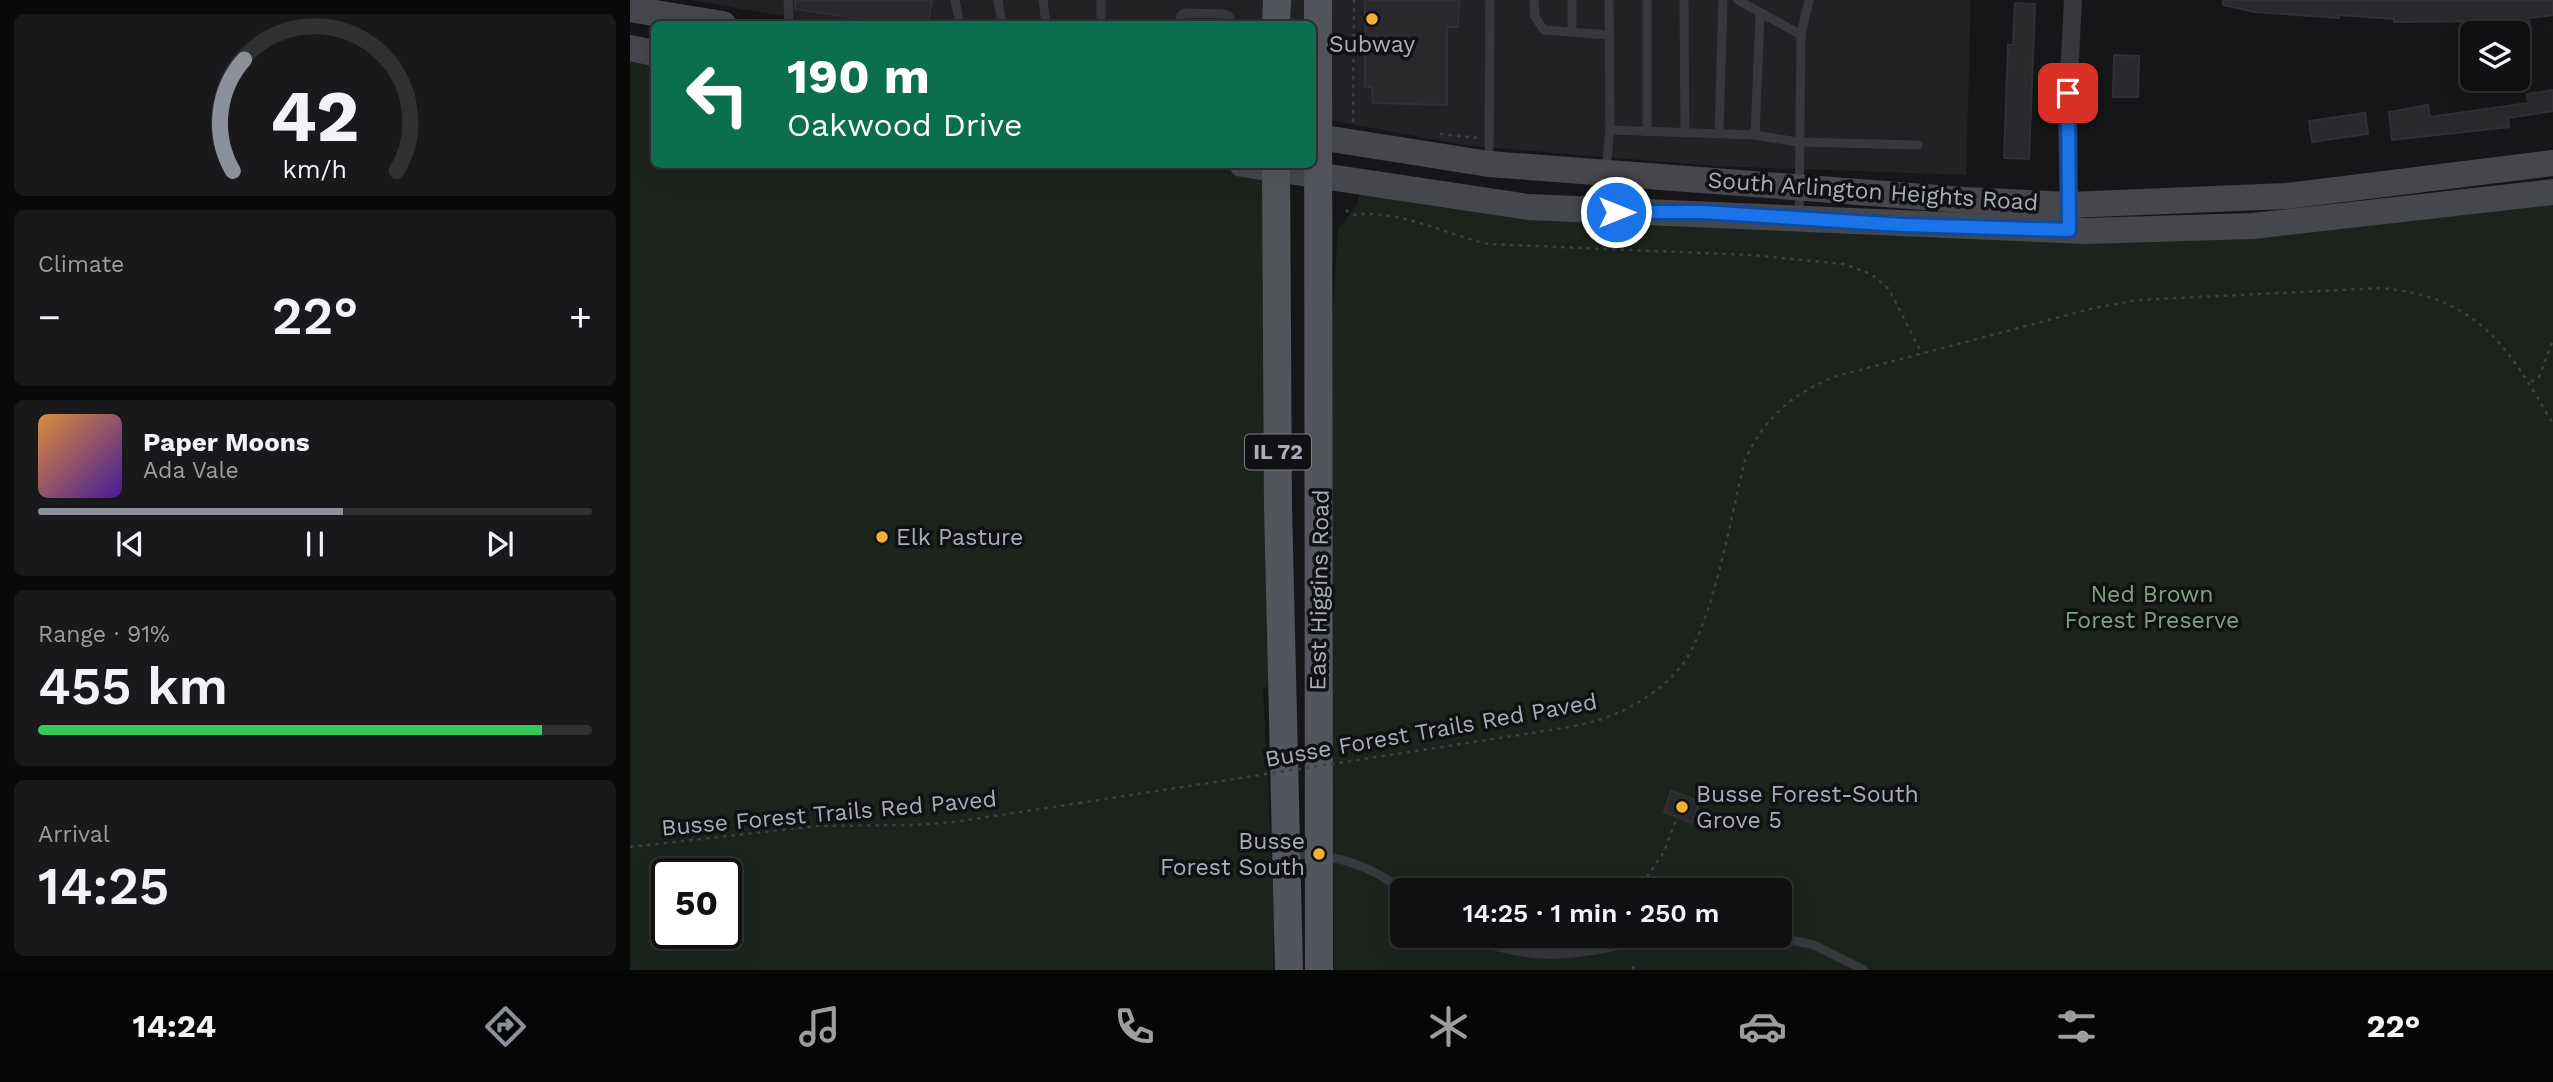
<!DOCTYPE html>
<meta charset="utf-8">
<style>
:root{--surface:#101012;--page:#19191b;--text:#f1f3f6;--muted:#9c9d9f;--line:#303032;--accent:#8c9099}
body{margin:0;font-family:"Work Sans",sans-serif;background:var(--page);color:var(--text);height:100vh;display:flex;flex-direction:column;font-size:26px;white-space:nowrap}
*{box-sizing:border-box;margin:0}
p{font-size:23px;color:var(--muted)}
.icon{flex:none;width:38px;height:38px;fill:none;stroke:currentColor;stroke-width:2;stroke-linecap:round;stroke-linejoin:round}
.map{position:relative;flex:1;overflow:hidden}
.drawer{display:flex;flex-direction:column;gap:14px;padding:14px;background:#09090a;width:630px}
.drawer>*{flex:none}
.top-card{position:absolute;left:21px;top:21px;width:665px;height:147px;border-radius:10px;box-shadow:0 7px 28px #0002,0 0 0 2px var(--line);background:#0b6e4f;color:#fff;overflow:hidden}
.buttons{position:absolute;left:1830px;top:21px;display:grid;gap:14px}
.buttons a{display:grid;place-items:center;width:70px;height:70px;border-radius:10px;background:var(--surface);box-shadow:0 7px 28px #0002,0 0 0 2px var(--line);font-size:35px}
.speed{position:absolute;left:21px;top:858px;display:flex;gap:14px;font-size:35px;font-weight:700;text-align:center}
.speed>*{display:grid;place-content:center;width:91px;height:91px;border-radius:50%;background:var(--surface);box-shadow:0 7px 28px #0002,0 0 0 2px var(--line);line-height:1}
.speed .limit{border:4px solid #111;border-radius:10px;background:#fff;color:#111}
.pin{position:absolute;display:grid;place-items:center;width:60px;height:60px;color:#fff;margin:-30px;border-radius:14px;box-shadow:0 4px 10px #0006}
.me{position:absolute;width:77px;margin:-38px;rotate:90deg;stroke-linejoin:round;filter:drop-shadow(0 0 5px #0008)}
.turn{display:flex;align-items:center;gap:24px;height:147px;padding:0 21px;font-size:32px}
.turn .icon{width:91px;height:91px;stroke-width:2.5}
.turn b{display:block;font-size:49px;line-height:60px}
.big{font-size:52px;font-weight:600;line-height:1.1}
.drawer .widget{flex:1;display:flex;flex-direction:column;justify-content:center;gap:10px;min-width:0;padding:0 24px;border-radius:10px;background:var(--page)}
.drawer .dial{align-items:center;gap:0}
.dial svg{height:182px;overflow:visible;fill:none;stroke:var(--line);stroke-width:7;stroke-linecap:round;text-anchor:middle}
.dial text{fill:var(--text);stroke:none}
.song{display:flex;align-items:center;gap:21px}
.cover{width:84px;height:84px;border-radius:10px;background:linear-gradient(135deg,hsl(30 70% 55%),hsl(260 70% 35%))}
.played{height:7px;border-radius:4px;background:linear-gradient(90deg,var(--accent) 55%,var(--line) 55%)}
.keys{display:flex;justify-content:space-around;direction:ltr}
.heat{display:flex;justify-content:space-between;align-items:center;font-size:38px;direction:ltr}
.charge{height:10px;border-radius:5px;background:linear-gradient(90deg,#34c759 91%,var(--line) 0)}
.trip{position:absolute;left:760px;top:878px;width:402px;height:70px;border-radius:10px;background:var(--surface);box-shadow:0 7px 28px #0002,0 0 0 2px var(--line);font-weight:600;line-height:70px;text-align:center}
.tab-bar{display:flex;height:112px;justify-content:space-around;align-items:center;background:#060607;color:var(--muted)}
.tab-bar .icon{width:49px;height:49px}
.tab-bar .active{color:var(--accent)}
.tab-bar b{font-size:32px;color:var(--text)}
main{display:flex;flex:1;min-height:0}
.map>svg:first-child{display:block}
</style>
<main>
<section class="drawer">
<div class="widget dial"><svg viewBox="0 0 100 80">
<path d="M14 69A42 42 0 1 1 86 69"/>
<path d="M14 69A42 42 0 0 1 19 20" stroke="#8c9099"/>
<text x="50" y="56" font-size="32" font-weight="700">42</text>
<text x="50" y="72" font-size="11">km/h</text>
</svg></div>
<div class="widget"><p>Climate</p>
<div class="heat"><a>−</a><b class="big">22°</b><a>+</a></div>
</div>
<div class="widget">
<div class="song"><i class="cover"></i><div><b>Paper Moons</b><p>Ada Vale</p></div></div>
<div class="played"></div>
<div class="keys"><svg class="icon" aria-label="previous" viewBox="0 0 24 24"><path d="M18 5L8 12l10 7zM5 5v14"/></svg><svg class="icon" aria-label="pause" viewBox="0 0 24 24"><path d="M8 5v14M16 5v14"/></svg><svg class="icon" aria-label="next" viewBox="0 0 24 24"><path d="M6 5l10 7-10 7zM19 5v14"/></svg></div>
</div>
<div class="widget"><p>Range · 91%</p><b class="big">455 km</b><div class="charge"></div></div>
<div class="widget"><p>Arrival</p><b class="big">14:25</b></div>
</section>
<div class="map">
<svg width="1923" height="970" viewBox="0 0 1923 970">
<rect width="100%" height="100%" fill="#161618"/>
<polygon fill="#222225" points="60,0 1341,0 1336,175 1082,166 833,145 683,117 682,24 199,24"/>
<g fill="#1c231d" fill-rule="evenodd">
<path d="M 0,52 L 24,57 L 24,164 L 602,164 L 646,171 L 653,684 L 633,688 L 644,907 L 643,970 L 0,970 ZM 37,873 L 96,873 L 96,933 L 37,933 Z"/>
<path d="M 731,185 L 1483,231 L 1923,193 L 1923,970 L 689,970 L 689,529 L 708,229 L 727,205 ZM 772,891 L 1150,891 L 1150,936 L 772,936 Z"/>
</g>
<g fill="#29292c" stroke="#303034" stroke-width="2">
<polygon points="165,0 302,0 298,24 262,24 165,9"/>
<polygon points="735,0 829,0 828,27 817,27 817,105 743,103 742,87 735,87"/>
<polygon points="1593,0 1923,0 1923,15 1899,18 1900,29 1863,31 1863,21 1764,22 1764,19 1709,15 1709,18 1625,12 1593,5"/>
<polygon points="1385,3 1405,4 1399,159 1374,158 1378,45 1383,45"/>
<polygon points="1484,55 1509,56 1508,97 1483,97"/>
<polygon points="1923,90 1923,111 1878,118 1879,127 1762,140 1759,112 1798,105 1800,117 1898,103 1897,94"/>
<polygon points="1735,113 1738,134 1682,142 1679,121"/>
<polygon points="1041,791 1069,801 1062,823 1034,812"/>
</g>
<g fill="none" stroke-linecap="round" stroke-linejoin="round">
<g stroke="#3d3f44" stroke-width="2.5" stroke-dasharray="3.5 5" stroke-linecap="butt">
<polyline points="723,122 724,0"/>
<polyline points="810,134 849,138"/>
<path d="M 716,210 L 722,215 C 769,209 812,233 858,244 L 1120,255 L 1214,264 L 1241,274 L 1259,289 L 1292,354"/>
<polyline points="1901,382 1909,377 1923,340"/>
<path d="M 902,733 C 931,728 962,725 990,712 C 1013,701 1037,685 1053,664 C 1084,620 1101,515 1115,460 C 1134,418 1164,392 1207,376 L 1464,308 L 1508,300 L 1751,288 C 1848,297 1878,346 1923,424"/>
<polyline points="0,847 187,826 285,825 324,822 449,803"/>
<polyline points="1007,891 1034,852 1047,817"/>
<polyline points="1003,966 1004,970"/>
</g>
<g stroke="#37383d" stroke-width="9">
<polyline points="158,0 159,24"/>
<polyline points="325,0 330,24"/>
<polyline points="368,0 372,24"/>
<polyline points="413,0 416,24"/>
<polyline points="904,0 905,17 914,30 979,35"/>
<polyline points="1017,0 1017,132"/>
<polyline points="1054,0 1055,133"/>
<polyline points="1108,0 1171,35"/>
<polyline points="471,24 471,0"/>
<polyline points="550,24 550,17 554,13 593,14 599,16 602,24"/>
<polyline points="942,32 942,0"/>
<polyline points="980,130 1125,135 1168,142 1288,145"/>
<polyline points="1089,133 1093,0"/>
<polyline points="1125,135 1130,14"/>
<polyline points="859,162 860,0"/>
<polyline points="972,208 980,130 979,0"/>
<polyline points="1169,217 1171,35 1179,0"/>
<path d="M 659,854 C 701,853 740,864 773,891"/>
<path d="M 836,936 C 920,970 961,948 1043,936"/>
<polyline points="1142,936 1184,945 1234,970"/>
</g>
<polyline stroke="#37383d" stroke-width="18" points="1439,216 1437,116 1443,0"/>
<g stroke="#45474d" stroke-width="26">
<polyline points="0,9 93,24"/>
<polyline points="0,48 24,53"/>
<polyline points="682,136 859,164 1334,200 1439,205 1656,196 1923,163"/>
<polyline points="612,164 898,207 1455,231 1623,226 1923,192"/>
</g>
<g stroke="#53555c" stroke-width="28">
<polyline points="688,0 689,970"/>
<polyline points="646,24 647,0"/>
<polyline points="646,164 648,506 659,970"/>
</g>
<polyline stroke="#3d3f44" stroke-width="2.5" stroke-dasharray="3.5 5" stroke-linecap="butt" points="449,803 902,733"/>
</g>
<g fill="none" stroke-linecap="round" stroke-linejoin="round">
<g stroke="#114b97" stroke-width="18">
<polyline id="route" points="986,212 1073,212 1273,225 1439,230 1438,93"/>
</g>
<use href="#route" stroke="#1a73e8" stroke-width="12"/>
</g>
<g fill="#f2b134" stroke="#111113" stroke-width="2.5">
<circle cx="742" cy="19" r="7"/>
<circle cx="252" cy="537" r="7"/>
<circle cx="1052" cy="807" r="7"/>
<circle cx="689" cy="854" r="7"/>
</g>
<g text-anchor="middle" stroke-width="7" stroke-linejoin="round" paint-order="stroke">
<rect fill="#111113" stroke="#7b7e86" stroke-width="2" x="615" y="434.5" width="66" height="35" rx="5"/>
<g font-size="21" font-weight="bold" fill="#a8adb8">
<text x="648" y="459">IL 72</text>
</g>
<g font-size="23" fill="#a8adb8" stroke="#111113" text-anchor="start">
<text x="742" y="52" text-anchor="middle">Subway</text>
<text x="266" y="545">Elk Pasture</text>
<text x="1066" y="802">Busse Forest-South<tspan x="1066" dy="26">Grove 5</tspan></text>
<text x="675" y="849" text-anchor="end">Busse<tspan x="675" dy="26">Forest South</tspan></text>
</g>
<g font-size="23" fill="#a8adb8" stroke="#111113">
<text transform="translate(1243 191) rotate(4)" y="8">South Arlington Heights Road</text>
<text transform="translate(689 590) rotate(-89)" y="8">East Higgins Road</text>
<text transform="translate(801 730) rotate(-10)" y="8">Busse Forest Trails Red Paved</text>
<text transform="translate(199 813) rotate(-5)" y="8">Busse Forest Trails Red Paved</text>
</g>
<g font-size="23" fill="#7fa381" stroke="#111113">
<text x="1522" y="602">Ned Brown<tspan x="1522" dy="26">Forest Preserve</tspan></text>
</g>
</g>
</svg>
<div class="buttons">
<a><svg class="icon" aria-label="layers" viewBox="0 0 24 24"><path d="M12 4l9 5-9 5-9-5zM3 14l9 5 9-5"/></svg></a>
</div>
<div class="speed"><div class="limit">50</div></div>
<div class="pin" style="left:1438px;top:93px;background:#d93025"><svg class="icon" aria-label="arrive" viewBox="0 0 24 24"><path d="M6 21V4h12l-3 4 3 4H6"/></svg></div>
<svg class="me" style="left:986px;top:212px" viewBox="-20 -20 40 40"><circle r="17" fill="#1a73e8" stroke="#fff" stroke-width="3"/><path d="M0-11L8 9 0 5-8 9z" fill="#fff"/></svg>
<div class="trip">14:25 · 1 min · 250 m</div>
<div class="top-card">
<div class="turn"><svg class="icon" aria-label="left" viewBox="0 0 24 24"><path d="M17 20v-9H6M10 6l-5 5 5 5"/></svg><div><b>190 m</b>Oakwood Drive</div></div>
</div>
</div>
</main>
<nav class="tab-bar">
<b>14:24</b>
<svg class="icon active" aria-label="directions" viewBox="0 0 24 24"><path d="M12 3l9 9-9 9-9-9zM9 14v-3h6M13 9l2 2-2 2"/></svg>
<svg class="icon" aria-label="music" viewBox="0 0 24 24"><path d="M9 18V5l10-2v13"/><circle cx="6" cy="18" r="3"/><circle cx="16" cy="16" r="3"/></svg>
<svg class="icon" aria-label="phone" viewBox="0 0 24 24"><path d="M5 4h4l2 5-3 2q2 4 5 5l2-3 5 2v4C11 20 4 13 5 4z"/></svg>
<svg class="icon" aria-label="climate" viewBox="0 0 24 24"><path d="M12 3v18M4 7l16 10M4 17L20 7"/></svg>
<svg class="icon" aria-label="car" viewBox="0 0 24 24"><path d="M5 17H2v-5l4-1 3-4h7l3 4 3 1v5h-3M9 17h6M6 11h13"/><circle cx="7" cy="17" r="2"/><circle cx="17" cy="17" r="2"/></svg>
<svg class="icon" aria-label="filters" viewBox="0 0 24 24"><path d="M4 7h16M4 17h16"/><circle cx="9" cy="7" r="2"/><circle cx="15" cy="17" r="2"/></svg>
<b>22°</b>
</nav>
